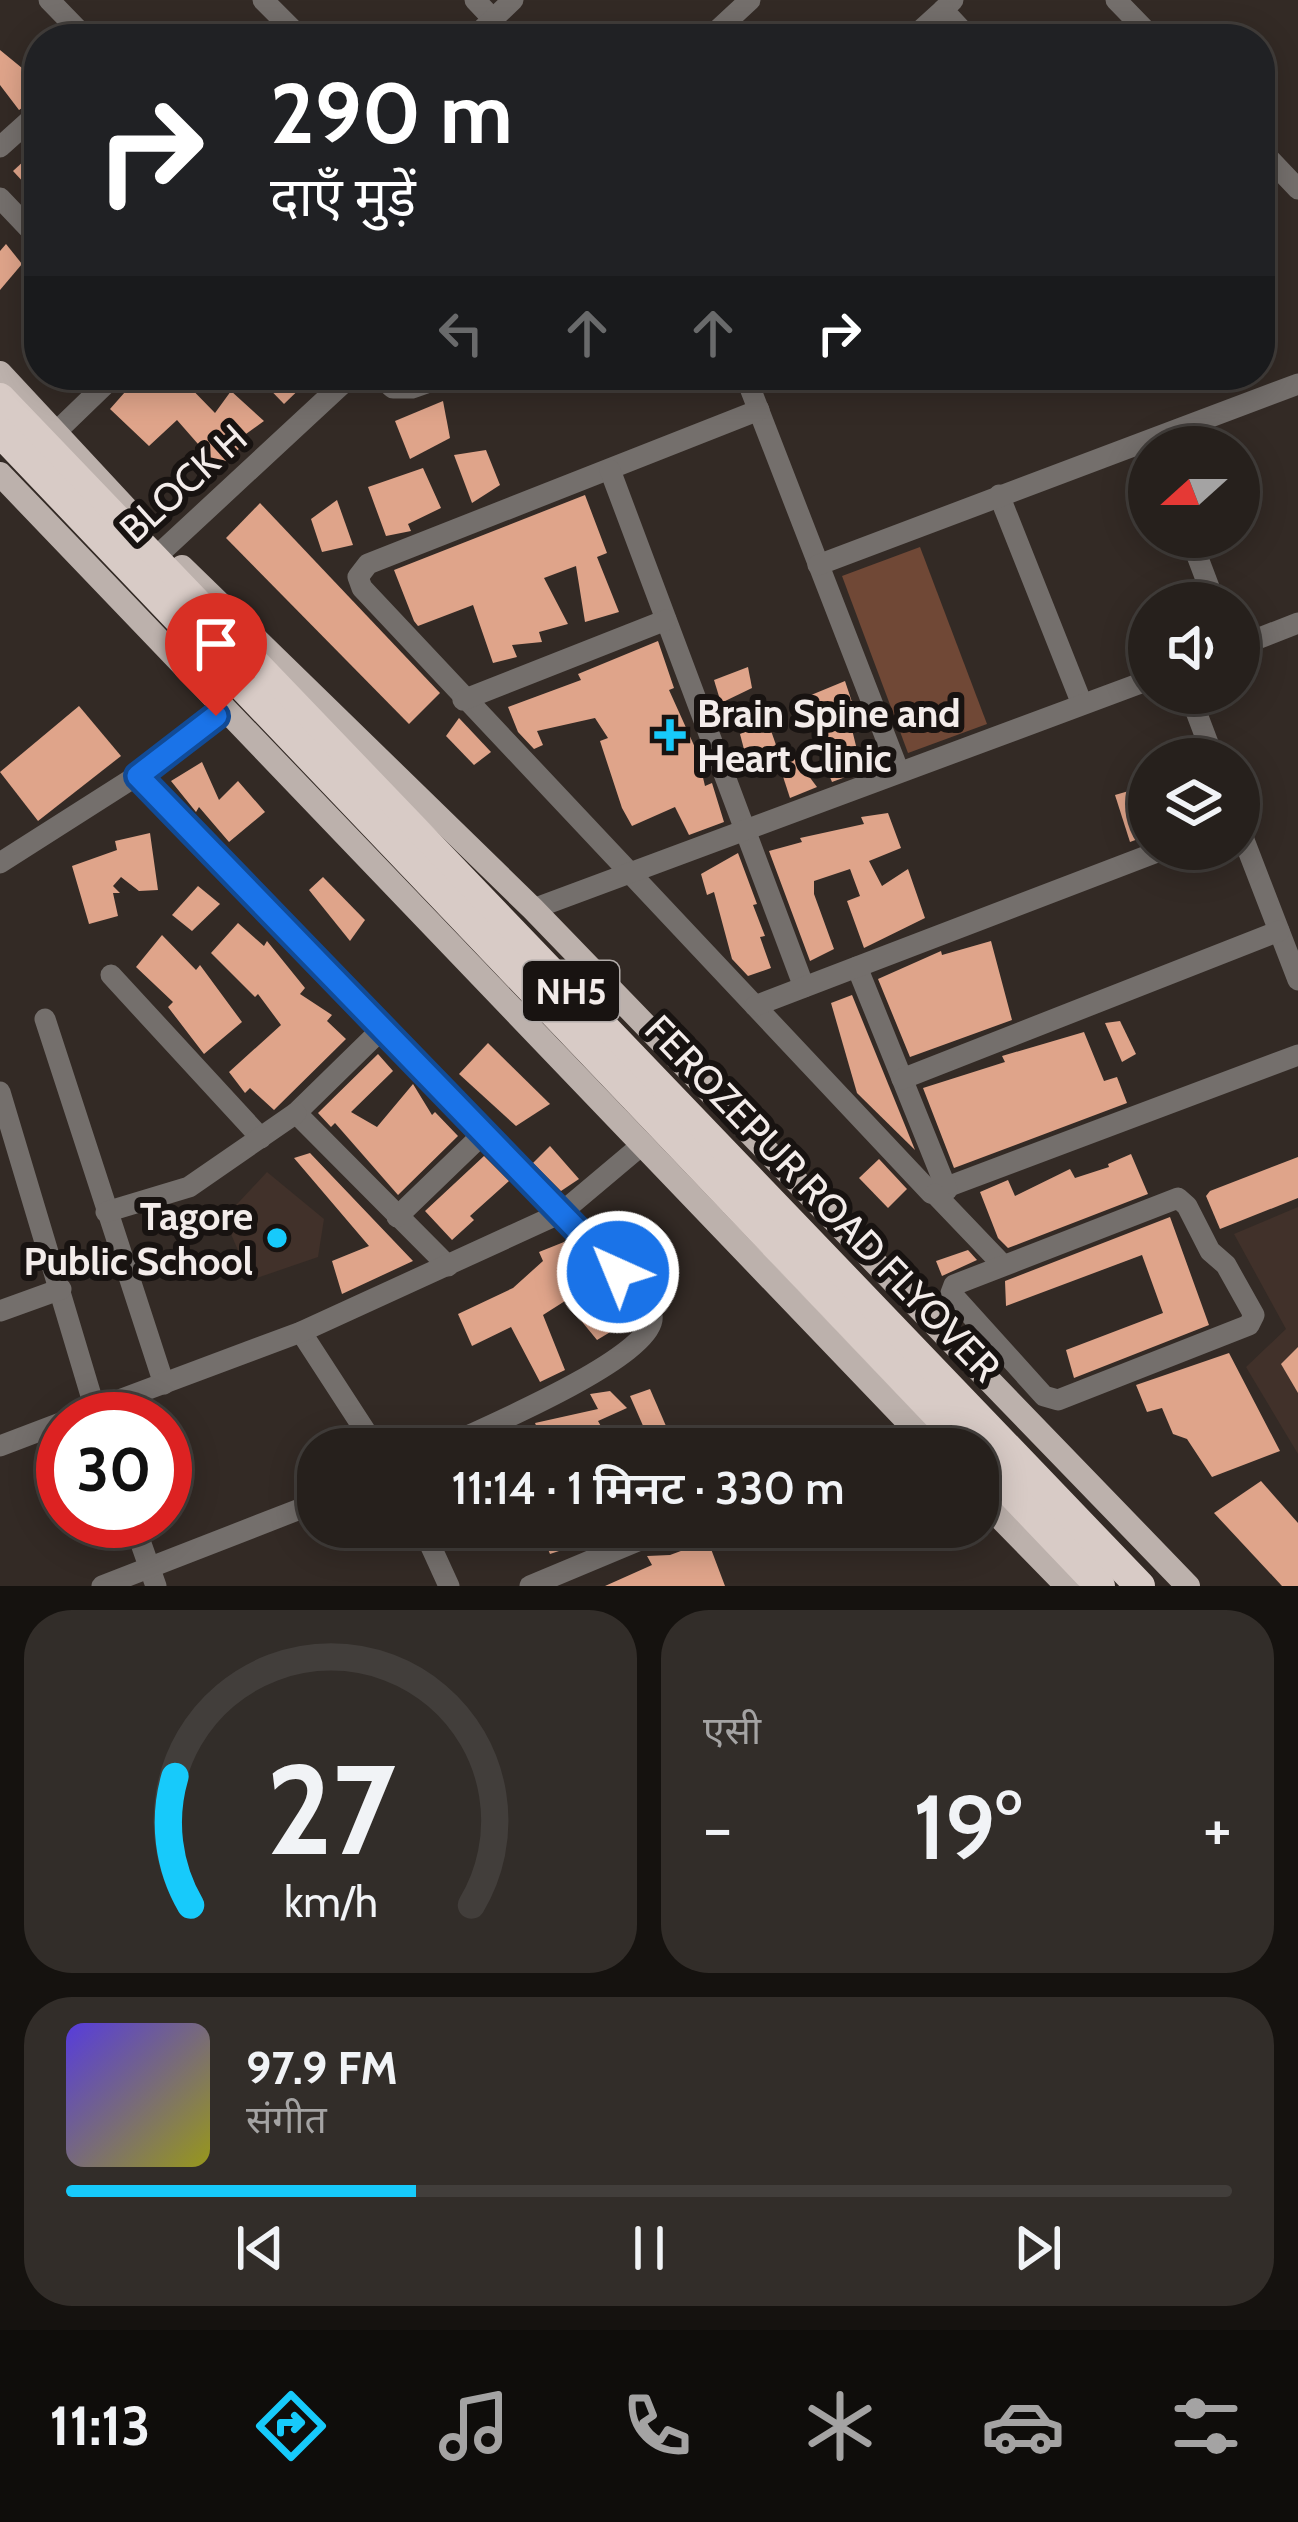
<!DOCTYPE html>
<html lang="hi">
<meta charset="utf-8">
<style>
:root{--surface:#26201c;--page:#322d29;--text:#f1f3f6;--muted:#a4a3a3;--line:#423e3b;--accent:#17cafb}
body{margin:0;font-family:Cabin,"Noto Sans Devanagari",sans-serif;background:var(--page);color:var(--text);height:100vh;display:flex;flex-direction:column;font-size:45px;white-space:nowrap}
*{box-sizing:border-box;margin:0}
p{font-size:39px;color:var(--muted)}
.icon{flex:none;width:66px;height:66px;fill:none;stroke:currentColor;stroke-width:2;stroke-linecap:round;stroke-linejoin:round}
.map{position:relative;height:1586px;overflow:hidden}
.drawer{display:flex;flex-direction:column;gap:24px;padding:24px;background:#15120f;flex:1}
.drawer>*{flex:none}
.banner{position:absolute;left:24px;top:24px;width:1251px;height:366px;border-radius:48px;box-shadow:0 6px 30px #0003,0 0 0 3px var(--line);background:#202124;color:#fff;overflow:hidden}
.needle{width:78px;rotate:249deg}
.controls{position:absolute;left:1128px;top:426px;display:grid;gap:24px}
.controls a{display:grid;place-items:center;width:132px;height:132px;border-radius:50%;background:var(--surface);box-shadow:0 6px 30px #0003,0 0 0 3px var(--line);font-size:60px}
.speed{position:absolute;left:36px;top:1392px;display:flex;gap:24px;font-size:60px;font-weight:700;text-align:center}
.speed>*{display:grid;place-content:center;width:156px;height:156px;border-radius:50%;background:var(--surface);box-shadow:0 6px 30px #0003,0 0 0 3px var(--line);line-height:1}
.speed .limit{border:18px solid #d22;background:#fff;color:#111}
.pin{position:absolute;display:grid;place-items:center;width:102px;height:102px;color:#fff;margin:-123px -51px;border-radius:50% 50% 50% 0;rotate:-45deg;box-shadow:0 0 12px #0007}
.pin .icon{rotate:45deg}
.me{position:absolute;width:132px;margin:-66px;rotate:316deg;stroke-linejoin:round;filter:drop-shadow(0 0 9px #0008)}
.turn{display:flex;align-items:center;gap:42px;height:252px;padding:0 48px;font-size:54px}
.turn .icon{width:156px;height:156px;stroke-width:2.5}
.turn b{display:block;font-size:84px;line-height:102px}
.lanes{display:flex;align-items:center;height:114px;padding:0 48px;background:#0003;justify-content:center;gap:60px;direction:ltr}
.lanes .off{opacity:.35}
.big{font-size:90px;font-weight:600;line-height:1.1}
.drawer .widget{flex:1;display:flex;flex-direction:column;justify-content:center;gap:18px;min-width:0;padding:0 42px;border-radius:48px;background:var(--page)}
.drawer .dial{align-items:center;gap:0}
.dial svg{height:312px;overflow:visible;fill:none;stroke:var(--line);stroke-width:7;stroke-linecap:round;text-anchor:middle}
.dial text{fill:var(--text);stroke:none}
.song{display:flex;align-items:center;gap:36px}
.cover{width:144px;height:144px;border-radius:18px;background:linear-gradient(135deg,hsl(250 70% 55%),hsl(60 70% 35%))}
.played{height:12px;border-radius:6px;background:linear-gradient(90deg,var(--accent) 30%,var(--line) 30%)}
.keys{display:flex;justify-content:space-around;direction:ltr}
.heat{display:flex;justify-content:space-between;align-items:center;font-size:66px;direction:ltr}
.drawer .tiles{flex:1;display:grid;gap:24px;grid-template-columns:1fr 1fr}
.widget:last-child{grid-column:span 2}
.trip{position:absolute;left:297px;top:1428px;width:702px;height:120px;border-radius:48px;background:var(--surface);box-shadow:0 6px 30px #0003,0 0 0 3px var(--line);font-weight:600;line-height:120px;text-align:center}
.tabs{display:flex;height:192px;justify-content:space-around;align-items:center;background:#0f0d0b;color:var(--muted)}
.tabs .icon{width:84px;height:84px}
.tabs .current{color:var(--accent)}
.tabs b{font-size:54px;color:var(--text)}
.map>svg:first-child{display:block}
</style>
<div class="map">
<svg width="1298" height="1586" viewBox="0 0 1298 1586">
<rect width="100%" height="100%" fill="#332a25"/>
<g fill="#41312a">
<polygon points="267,1172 324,1219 318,1257 251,1280 224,1218"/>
<polygon points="1298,1207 1298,1454 1246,1367 1286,1329 1234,1234"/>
</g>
<polygon fill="#704836" points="920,547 987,724 908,753 842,576"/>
<g fill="#dfa48a">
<polygon points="0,50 22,68 26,64 39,79 39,97 19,110 0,85"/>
<polygon points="39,147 39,199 13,171"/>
<polygon points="6,244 22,264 0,290 0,251"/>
<polygon points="140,375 153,387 162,375 178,375 215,413 231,391 264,421 239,439 244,444 219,468 177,420 149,446 110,409"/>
<polygon points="256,375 314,375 284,404"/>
<polygon points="443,401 450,438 410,459 395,421"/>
<polygon points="486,450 500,485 472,503 454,455"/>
<polygon points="423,468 441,508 408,524 411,531 386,536 368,487"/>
<polygon points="585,495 607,553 597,557 619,612 585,622 576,566 544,578 568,624 539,632 542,642 512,645 517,657 493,663 473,605 418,626 414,621 394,570"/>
<polygon points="337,500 353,545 322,552 311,519"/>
<polygon points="260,503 440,693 409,724 226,538"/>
<polygon points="658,641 674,688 669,690 697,752 705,786 712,783 724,822 689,835 675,807 632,826 622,808 600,741 608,738 595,718 537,731 543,745 534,749 518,732 508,707 581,680 578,674"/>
<polygon points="748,667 752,688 721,703 714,680"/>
<polygon points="845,681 855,711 848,713 857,750 865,747 870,768 832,782 799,700"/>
<polygon points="79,706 121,756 38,821 0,772"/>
<polygon points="459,718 491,752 474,765 446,736"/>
<polygon points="768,722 776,745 746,757 740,734"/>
<polygon points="787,747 817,787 790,798 775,752"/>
<polygon points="202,762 219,800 238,781 265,812 229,842 199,807 196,812 171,781"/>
<polygon points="1139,788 1149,818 1149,835 1130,842 1115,795"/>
<polygon points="888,813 901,848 869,861 882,886 908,869 925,918 864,948 847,901 860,896 850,869 814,881 814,894 834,949 810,961 769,851 802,842 800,838 864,824 861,817"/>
<polygon points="150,833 158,890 139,891 121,877 113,886 120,893 113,893 118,916 89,924 72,866 117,850 115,841"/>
<polygon points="738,853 757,904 753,905 765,936 760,937 771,968 748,976 732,959 714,892 707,895 701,874"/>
<polygon points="323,877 365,920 350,941 309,890"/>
<polygon points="198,886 220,904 192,931 172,915"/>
<polygon points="238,923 264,946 267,941 305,988 300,994 332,1015 327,1021 346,1039 274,1110 250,1088 245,1093 229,1072 281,1025 258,994 255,997 211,953"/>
<polygon points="162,935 196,970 200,965 242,1022 204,1054 168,1007 173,1002 136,967"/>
<polygon points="991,941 1012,1020 910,1057 878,979 941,951 942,955"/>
<polygon points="852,995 889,1086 915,1150 857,1093 831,1003"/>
<polygon points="1120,1021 1136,1054 1122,1062 1105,1023"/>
<polygon points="1084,1032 1104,1081 1117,1077 1127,1103 954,1168 923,1088 1005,1062 1002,1056"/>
<polygon points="488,1043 550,1104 516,1126 459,1074"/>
<polygon points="378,1054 393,1071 351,1112 377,1127 413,1084 432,1115 435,1112 458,1136 398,1195 335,1123 331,1127 318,1113"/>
<polygon points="550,1146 579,1179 561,1191 533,1163"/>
<polygon points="310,1153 413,1261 342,1294 332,1261 369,1246 294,1158"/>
<polygon points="1131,1154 1148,1194 1008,1248 998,1238 980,1192 1008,1180 1015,1196 1070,1169 1075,1178 1109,1167 1108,1164"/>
<polygon points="484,1156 509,1181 470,1216 474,1220 452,1240 425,1211"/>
<polygon points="1298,1157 1298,1198 1220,1229 1206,1196 1210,1191"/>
<polygon points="879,1159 907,1189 888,1208 859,1178"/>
<polygon points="1170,1217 1209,1325 1074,1378 1066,1350 1163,1313 1142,1255 1006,1306 1005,1281"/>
<polygon points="564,1242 587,1292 595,1286 615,1291 637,1316 597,1340 565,1301 543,1315 565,1370 540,1382 511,1327 472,1346 458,1314 513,1288 543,1261 539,1252"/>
<polygon points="968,1250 977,1260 942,1276 936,1261"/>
<polygon points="1298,1347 1298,1393 1281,1364"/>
<polygon points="1229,1353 1280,1451 1212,1477 1187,1439 1173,1434 1162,1408 1147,1412 1136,1385"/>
<polygon points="650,1389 666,1426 644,1428 630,1396"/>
<polygon points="610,1391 627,1408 598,1421 614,1449 546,1449 535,1423 598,1409 590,1394"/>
<polygon points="1261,1481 1298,1523 1298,1586 1282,1586 1214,1513"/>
<polygon points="539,1527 600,1527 604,1536 550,1554"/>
<polygon points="708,1541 725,1586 605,1586 652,1565 647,1556 670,1555"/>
</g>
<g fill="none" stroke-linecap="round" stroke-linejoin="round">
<g stroke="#746f6c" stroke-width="21">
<polyline points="49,0 87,39"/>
<polyline points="263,0 302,39"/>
<polyline points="475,0 493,19"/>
<polyline points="953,0 943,10 970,39"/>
<polyline points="1116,0 1154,39"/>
<polyline points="472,39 513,0"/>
<polyline points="708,39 750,0"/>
<polyline points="911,39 943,10"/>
<polyline points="0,147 39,112"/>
<polyline points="1260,149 1298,189"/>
<polyline points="0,198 39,239"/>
<polyline points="378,375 393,388 412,388 449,375"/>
<polyline points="745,375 899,772"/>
<polyline points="759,410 368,564 358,577 362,588 931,1193 1298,1055"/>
<polyline points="56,432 115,375"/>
<polyline points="610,470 804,987"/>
<polyline points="999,495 1082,704"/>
<polyline points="1190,537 1215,603"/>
<polyline points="818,565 1298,384"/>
<polyline points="145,567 352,375"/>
<polyline points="1239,646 1298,623"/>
<polyline points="1189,693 1214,759"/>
<polyline points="463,700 666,620"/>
<path d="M 138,775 L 646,1302 C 650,1309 653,1312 652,1320 C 645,1361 479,1430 439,1449"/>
<polyline points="1239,827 1298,980"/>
<polyline points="0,863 138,775 223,710"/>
<polyline points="533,909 1149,680"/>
<polyline points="857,967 947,1190"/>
<polyline points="111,975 261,1138"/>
<polyline points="755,1006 1165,849"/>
<polyline points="45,1019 164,1384"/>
<polyline points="384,1027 296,1113 448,1266"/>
<polyline points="902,1079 1279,931"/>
<polyline points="0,1092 95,1409 71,1419"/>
<polyline points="935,1194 1001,1263"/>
<polygon points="1178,1198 1187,1206 1210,1251 1226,1265 1254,1315 1249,1325 1058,1400 1044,1396 951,1293 954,1285"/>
<polyline points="106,1212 189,1187 296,1113"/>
<polyline points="397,1217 483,1134"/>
<polyline points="0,1311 61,1289"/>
<polyline points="301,1332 377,1449"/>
<polyline points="99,1419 95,1409 301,1332 561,1213 643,1144"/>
<polyline points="0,1446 63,1422"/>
<polyline points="133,1521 156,1586"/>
<polyline points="422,1527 449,1586"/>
<polyline points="102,1586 318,1502"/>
<polyline points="530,1586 671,1527"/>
</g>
<g stroke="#bcb1ac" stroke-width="24">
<polyline points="0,373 133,516"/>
<polyline points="0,474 934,1449"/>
<polyline points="182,567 533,909 1188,1586"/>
<polyline points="978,1495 1067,1586"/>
</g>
<polyline stroke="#d8cbc6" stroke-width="30" points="978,1458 1100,1586"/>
<g stroke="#d8cbc6" stroke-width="30">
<polyline points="0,398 1140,1586"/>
<polyline points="0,432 970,1449"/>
</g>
</g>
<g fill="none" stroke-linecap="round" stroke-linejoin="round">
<g stroke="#114b97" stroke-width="30">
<polyline id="route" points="216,716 138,776 618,1272"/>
</g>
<use href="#route" stroke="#1a73e8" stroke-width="21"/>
</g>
<g fill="#17cafb" stroke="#181311" stroke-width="4.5">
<path d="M664 717h12v12h12v12h-12v12h-12v-12h-12v-12h12z"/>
<circle cx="277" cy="1238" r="12"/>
</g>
<g text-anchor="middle" stroke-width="12" stroke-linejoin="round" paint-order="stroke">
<rect fill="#181311" stroke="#b1aba9" stroke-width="3" x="523" y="961" width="96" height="60" rx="9"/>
<g font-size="36" font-weight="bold" fill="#f3ecea">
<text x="571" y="1004">NH5</text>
</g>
<g font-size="39" fill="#f3ecea" stroke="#181311">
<text transform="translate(183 483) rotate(-42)" y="14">BLOCK H</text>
<text transform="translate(823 1198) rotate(46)" y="14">FEROZEPUR ROAD FLYOVER</text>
</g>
<g font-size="39" font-weight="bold" fill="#f3ecea" stroke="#181311" text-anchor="start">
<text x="697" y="727">Brain Spine and<tspan x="697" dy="45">Heart Clinic</tspan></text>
<text x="253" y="1230" text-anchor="end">Tagore<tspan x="253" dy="45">Public School</tspan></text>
</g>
</g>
</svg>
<div class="controls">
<a><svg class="needle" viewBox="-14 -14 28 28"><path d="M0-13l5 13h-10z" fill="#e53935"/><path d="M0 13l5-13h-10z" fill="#a4a3a3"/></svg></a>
<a><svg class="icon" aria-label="sound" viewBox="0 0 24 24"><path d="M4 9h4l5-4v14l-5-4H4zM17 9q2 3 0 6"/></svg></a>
<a><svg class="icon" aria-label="layers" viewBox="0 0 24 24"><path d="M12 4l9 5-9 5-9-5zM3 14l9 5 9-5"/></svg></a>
</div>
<div class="speed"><div class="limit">30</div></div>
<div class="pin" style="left:216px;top:716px;background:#d93025"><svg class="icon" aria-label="arrive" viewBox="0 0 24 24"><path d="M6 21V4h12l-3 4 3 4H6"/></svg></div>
<svg class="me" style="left:618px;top:1272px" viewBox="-20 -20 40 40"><circle r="17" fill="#1a73e8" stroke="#fff" stroke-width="3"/><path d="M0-11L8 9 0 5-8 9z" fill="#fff"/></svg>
<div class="trip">11:14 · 1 मिनट · 330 m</div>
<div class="banner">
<div class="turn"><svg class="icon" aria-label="right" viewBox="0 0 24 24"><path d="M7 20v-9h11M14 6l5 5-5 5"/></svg><div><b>290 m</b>दाएँ मुड़ें</div></div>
<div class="lanes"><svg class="icon off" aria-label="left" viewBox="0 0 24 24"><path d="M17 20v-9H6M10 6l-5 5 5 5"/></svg><svg class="icon off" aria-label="ahead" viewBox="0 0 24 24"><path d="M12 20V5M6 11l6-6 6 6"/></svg><svg class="icon off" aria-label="ahead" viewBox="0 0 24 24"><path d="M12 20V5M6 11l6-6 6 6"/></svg><svg class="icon" aria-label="right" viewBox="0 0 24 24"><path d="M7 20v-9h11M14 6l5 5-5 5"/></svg></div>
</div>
</div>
<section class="drawer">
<div class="tiles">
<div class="widget dial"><svg viewBox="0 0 100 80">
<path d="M14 69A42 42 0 1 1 86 69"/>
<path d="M14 69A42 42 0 0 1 10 36" stroke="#17cafb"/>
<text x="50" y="56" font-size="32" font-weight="700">27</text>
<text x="50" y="72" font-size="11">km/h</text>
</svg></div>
<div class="widget"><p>एसी</p>
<div class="heat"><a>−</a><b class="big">19°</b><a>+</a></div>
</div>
<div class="widget">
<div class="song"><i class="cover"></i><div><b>97.9 FM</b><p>संगीत</p></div></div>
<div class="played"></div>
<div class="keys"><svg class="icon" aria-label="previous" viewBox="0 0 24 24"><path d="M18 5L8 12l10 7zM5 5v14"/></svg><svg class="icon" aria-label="pause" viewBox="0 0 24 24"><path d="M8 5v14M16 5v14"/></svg><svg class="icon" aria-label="next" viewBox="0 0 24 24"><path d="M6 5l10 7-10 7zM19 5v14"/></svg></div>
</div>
</div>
</section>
<nav class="tabs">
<b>11:13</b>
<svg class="icon current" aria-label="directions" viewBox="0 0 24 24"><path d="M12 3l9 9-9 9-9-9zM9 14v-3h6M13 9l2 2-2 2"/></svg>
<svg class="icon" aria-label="music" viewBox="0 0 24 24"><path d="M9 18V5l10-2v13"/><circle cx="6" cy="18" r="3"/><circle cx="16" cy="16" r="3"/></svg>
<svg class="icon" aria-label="phone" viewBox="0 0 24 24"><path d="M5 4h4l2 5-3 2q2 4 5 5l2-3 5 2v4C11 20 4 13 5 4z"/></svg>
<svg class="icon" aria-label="climate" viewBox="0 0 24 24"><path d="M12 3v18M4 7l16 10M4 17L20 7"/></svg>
<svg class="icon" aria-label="car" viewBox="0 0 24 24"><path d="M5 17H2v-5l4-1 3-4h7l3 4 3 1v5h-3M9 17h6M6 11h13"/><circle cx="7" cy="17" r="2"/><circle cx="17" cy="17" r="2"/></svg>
<svg class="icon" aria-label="filters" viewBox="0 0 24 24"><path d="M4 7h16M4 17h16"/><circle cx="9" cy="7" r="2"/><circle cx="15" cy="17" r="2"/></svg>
</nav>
